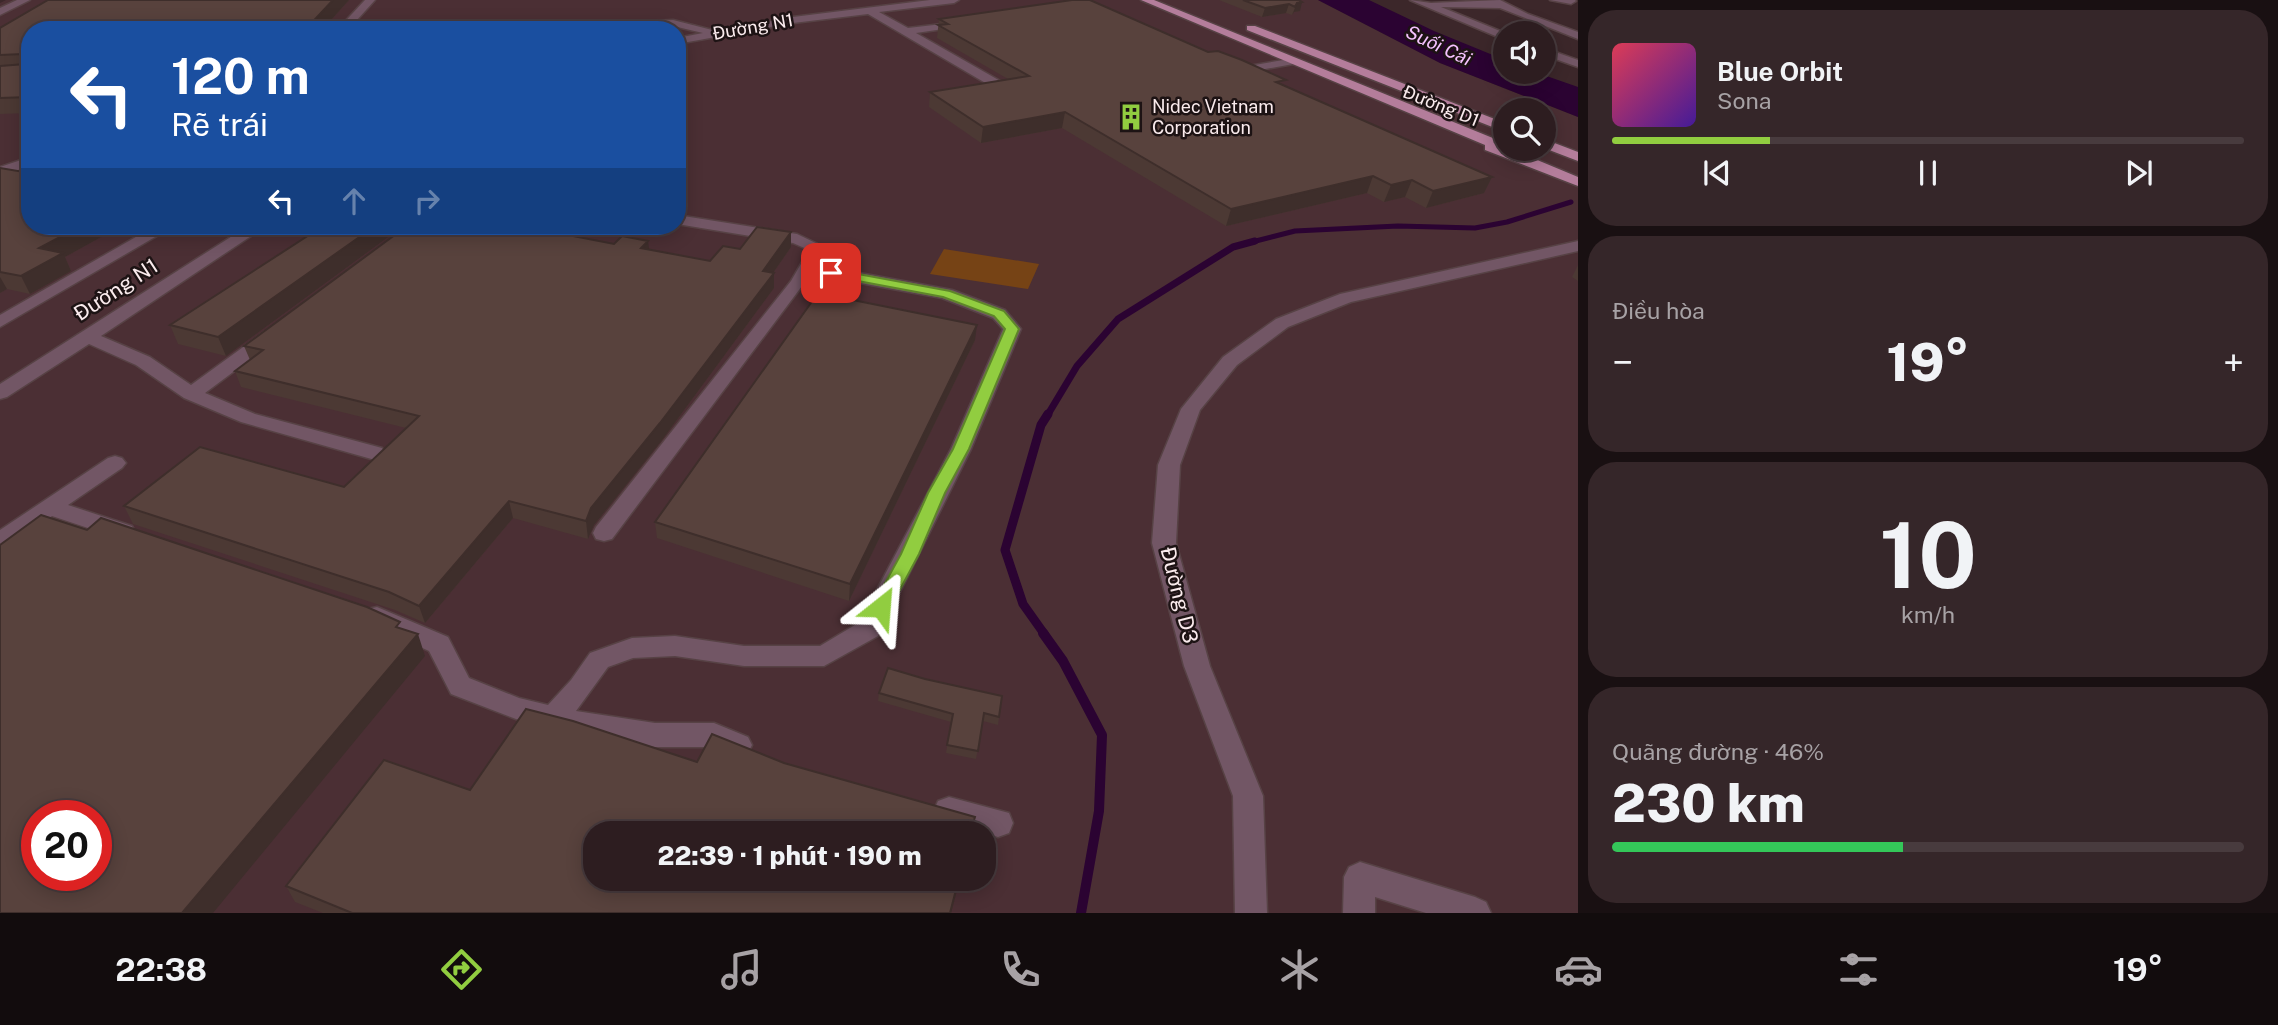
<!DOCTYPE html>
<html lang="vi">
<meta charset="utf-8">
<style>
:root{--surface:#2d1d20;--page:#352629;--text:#f1f3f6;--muted:#a7a2a5;--line:#483b3e;--accent:#91cd40}
body{margin:0;font-family:"Public Sans",sans-serif;background:var(--page);color:var(--text);height:100vh;display:flex;flex-direction:column;font-size:26px;white-space:nowrap}
*{box-sizing:border-box;margin:0}
p{font-size:23px;color:var(--muted)}
.icon{flex:none;width:38px;height:38px;fill:none;stroke:currentColor;stroke-width:2;stroke-linecap:round;stroke-linejoin:round}
.map{position:relative;flex:1;overflow:hidden}
.details{display:flex;flex-direction:column;gap:10px;padding:10px;background:#191012;width:700px}
.details>*{flex:none}
.guide{position:absolute;left:21px;top:21px;width:665px;height:214px;border-radius:28px;box-shadow:0 4px 18px #0003,0 0 0 2px var(--line);background:#1a4fa0;color:#fff;overflow:hidden}
.fabs{position:absolute;left:1493px;top:21px;display:grid;gap:14px}
.fabs a{display:grid;place-items:center;width:63px;height:63px;border-radius:50%;background:var(--surface);box-shadow:0 4px 18px #0003,0 0 0 2px var(--line);font-size:35px}
.speed{position:absolute;left:21px;top:800px;display:flex;gap:14px;font-size:35px;font-weight:700;text-align:center}
.speed>*{display:grid;place-content:center;width:91px;height:91px;border-radius:50%;background:var(--surface);box-shadow:0 4px 18px #0003,0 0 0 2px var(--line);line-height:1}
.speed .limit{border:10px solid #d22;background:#fff;color:#111}
.pin{position:absolute;display:grid;place-items:center;width:60px;height:60px;color:#fff;margin:-30px;border-radius:14px;box-shadow:0 4px 10px #0006}
.me{position:absolute;width:77px;margin:-38px;rotate:28deg;stroke-linejoin:round;filter:drop-shadow(0 0 5px #0008)}
.turn{display:flex;align-items:center;gap:24px;height:147px;padding:0 35px;font-size:32px}
.turn .icon{width:91px;height:91px;stroke-width:2.5}
.turn b{display:block;font-size:49px;line-height:60px}
.lanes{display:flex;align-items:center;height:66px;padding:0 35px;background:#0003;justify-content:center;gap:35px;direction:ltr}
.lanes .off{opacity:.35}
.big{font-size:52px;font-weight:800;line-height:1.1}
.details .widget{flex:1;display:flex;flex-direction:column;justify-content:center;gap:10px;min-width:0;padding:0 24px;border-radius:28px;background:var(--page)}
.details .dial{align-items:center;gap:0}
.dial b{font-size:91px;line-height:1}
.song{display:flex;align-items:center;gap:21px}
.cover{width:84px;height:84px;border-radius:10px;background:linear-gradient(135deg,hsl(350 70% 55%),hsl(260 70% 35%))}
.played{height:7px;border-radius:4px;background:linear-gradient(90deg,var(--accent) 25%,var(--line) 25%)}
.keys{display:flex;justify-content:space-around;direction:ltr}
.heat{display:flex;justify-content:space-between;align-items:center;font-size:38px;direction:ltr}
.charge{height:10px;border-radius:5px;background:linear-gradient(90deg,#34c759 46%,var(--line) 0)}
.trip{position:absolute;left:583px;top:821px;width:413px;height:70px;border-radius:28px;background:var(--surface);box-shadow:0 4px 18px #0003,0 0 0 2px var(--line);font-weight:800;line-height:70px;text-align:center}
.dock{display:flex;height:112px;justify-content:space-around;align-items:center;background:#120c0d;color:var(--muted)}
.dock .icon{width:49px;height:49px}
.dock .on{color:var(--accent)}
.dock b{font-size:32px;color:var(--text)}
main{display:flex;flex:1;min-height:0}
.map>svg:first-child{display:block}
</style>
<main>
<div class="map">
<svg width="1578" height="913" viewBox="0 0 1578 913">
<rect width="100%" height="100%" fill="#3c272a"/>
<path fill="#4b2f34" fill-rule="evenodd" d="M 6,0 L 1318,0 L 1440,63 L 1578,117 L 1578,913 L 0,913 L 0,3 ZM 30,30 L 677,30 L 677,226 L 30,226 ZM 1505,110 L 1544,110 L 1544,149 L 1505,149 ZM 37,816 L 96,816 L 96,875 L 37,875 ZM 595,833 L 984,833 L 984,878 L 595,878 Z"/>
<polygon fill="#764315" points="944,249 1039,264 1028,289 930,274"/>
<polygon fill="#2b0332" points="1318,0 1369,0 1434,31 1505,60 1505,72 1535,72 1578,87 1578,117 1440,63"/>
<g fill="none" stroke-linecap="round" stroke-linejoin="round">
<polyline stroke="#2b0332" stroke-width="5" points="1248,243 1295,231 1398,226 1475,228 1507,222 1571,202"/>
<polyline stroke="#2b0332" stroke-width="7" points="1047,416 1077,366 1118,319 1233,247 1255,241"/>
<polyline stroke="#2b0332" stroke-width="9" points="1045,635 1023,604 1005,550 1041,425 1048,414"/>
<polyline stroke="#2b0332" stroke-width="10" points="1043,633 1063,661 1102,735 1099,811 1081,913"/>
<g stroke="#574245" stroke-width="3">
<g id="minor">
<polygon points="17,0 30,0 0,15 0,8"/>
<polygon points="365,0 375,0 348,30 337,30"/>
<polygon points="930,0 959,0 954,3 879,12 908,28 968,21 969,23 964,26 916,33 1002,82 1002,88 994,88 868,14 793,23 677,44 677,38 703,33 673,26 626,30 654,21 673,20 716,31 793,17"/>
<polygon points="1410,0 1431,3 1500,0 1528,14 1578,32 1578,39 1500,8 1441,7 1505,33 1505,40"/>
<polygon points="1550,0 1575,0 1576,1 1571,4"/>
<polygon points="1544,48 1578,60 1578,67 1544,55"/>
<polygon points="1295,58 1301,61 1299,63 1243,73 1237,70 1243,67"/>
<polygon points="30,157 30,166 0,176 0,167"/>
<polygon points="677,215 797,234 826,248 816,265 952,290 1005,310 1021,329 971,449 878,636 824,666 744,666 675,656 633,658 608,667 576,711 655,723 714,723 748,737 752,745 748,753 738,757 712,747 655,747 596,740 516,719 451,694 429,651 368,623 365,616 368,609 377,607 448,637 469,678 519,698 548,705 571,680 590,653 632,638 675,636 744,646 820,646 860,622 951,449 1003,329 993,318 942,298 811,274 612,539 604,541 596,539 593,533 596,527 791,281 809,250 793,243 677,224"/>
<polygon points="155,226 174,226 0,327 0,315"/>
<polygon points="248,226 266,226 101,336 150,357 191,385 264,332 276,332 279,336 276,340 205,393 255,414 382,448 385,453 382,458 375,460 241,422 184,398 136,365 89,344 7,397 0,399 0,384"/>
<polygon points="1578,241 1578,251 1351,302 1288,327 1237,365 1200,410 1180,465 1176,543 1210,666 1263,796 1267,913 1235,913 1233,796 1184,666 1152,543 1158,465 1181,409 1223,357 1276,319 1340,294"/>
<polygon points="115,456 122,458 126,463 122,468 68,505 132,526 135,532 132,538 124,540 52,516 8,547 0,549 0,530 108,458"/>
<polygon points="949,797 1009,813 1013,823 1009,833 998,837 938,819 934,810 938,801"/>
<polygon points="1360,862 1475,897 1486,902 1491,913 1426,913 1375,897 1375,913 1343,913 1344,877 1349,867"/>
</g>
</g>
<g stroke="#574245" stroke-width="3">
<g id="major">
<polygon points="1141,0 1154,0 1505,143 1505,149 1511,149 1578,177 1578,186 1485,150 1485,145"/>
<polygon points="1247,26 1255,26 1505,123 1505,132 1247,30"/>
<polygon points="1544,139 1578,152 1578,161 1544,148"/>
</g>
</g>
<use href="#minor" fill="#725665" fill-rule="evenodd"/>
<use href="#major" fill="#b47d9b" fill-rule="evenodd"/>
</g>
<g fill="#4c3934">
<polygon points="349,0 322,30 30,30 30,113 0,114 0,28"/>
<polygon points="1219,0 1299,0 1300,11 1294,12 1292,15 1286,13 1262,17"/>
<polygon points="939,19 1284,86 1492,177 1484,193 1426,208 1405,197 1384,202 1367,193 1226,226 1062,128 981,143 929,107 930,92 1008,79 937,38"/>
<polygon points="0,168 30,226 121,226 65,257 71,271 30,294 7,289 0,293"/>
<polygon points="567,231 563,234 710,261 740,249 791,232 791,247 773,273 774,288 662,440 594,525 588,539 513,518 425,623 395,610 133,524 124,506 344,487 406,428 241,387 235,371 250,360 244,346"/>
<polygon points="395,232 226,356 178,344 170,325"/>
<polygon points="1578,265 1578,281 1572,277"/>
<polygon points="975,340 849,601 657,538 655,522"/>
<polygon points="925,679 1002,696 998,725 983,721 976,759 946,753 951,722 878,701 879,693"/>
<polygon points="697,762 784,763 595,878 960,878 951,913 323,913 295,902 286,886 470,790"/>
</g>
<g fill="#3e2e2b">
<polygon points="333,0 349,0 322,30 305,30"/>
<polygon points="1302,2 1300,11 1294,12 1292,15 1297,3"/>
<polygon points="1289,4 1286,13 1262,17 1265,8"/>
<polygon points="1065,112 1062,128 981,143 983,127"/>
<polygon points="1373,176 1367,193 1226,226 1231,209"/>
<polygon points="1492,177 1484,193 1426,208 1433,191"/>
<polygon points="1412,180 1405,197 1384,202 1391,185"/>
<polygon points="81,226 121,226 65,257 71,271 30,294 21,276 39,248"/>
<polygon points="375,226 393,226 395,232 226,356 218,337"/>
<polygon points="554,226 566,226 567,231 550,246 547,231"/>
<polygon points="791,232 791,247 764,286 763,271"/>
<polygon points="648,241 650,256 641,248"/>
<polygon points="774,273 774,288 662,440 594,525 588,539 586,521 591,508"/>
<polygon points="0,277 7,289 0,293"/>
<polygon points="977,325 975,340 849,601 850,584"/>
<polygon points="509,501 513,518 425,623 419,606"/>
<polygon points="418,634 425,656 213,913 182,913"/>
<polygon points="959,878 960,878 951,913 950,913"/>
</g>
<g fill="#58423d" stroke="#3e2e2b" stroke-width="2" fill-rule="evenodd">
<polygon points="48,0 333,0 305,30 30,30 30,97 0,98 0,66 25,64 26,57 23,54 0,55 0,28"/>
<polygon points="1072,0 1090,0 1208,52 1218,51 1242,60 1286,80 1276,82 1492,177 1433,191 1412,180 1391,185 1373,176 1231,209 1065,112 983,127 930,92 1029,76 938,25 948,24 939,19"/>
<polygon points="1243,0 1299,0 1302,2 1297,3 1295,7 1289,4 1265,8"/>
<polygon points="0,168 30,173 30,226 81,226 39,248 63,253 21,276 0,272"/>
<polygon points="323,226 375,226 218,337 170,325"/>
<polygon points="407,226 554,226 547,231 614,244 622,236 648,241 641,248 710,261 723,246 740,249 757,227 791,232 763,271 774,273 660,423 591,508 586,521 509,501 419,606 389,592 124,506 200,447 344,487 419,416 235,371 263,350 244,346"/>
<polygon points="818,293 977,325 850,584 655,522"/>
<path d="M 41,515 L 87,530 L 101,518 L 367,607 L 400,622 L 396,627 L 418,634 L 182,913 L 0,913 L 0,545 ZM 37,816 L 96,816 L 96,875 L 37,875 Z"/>
<polygon points="888,668 925,679 1002,696 999,717 984,713 978,751 947,745 953,714 879,693"/>
<polygon points="526,709 573,721 697,762 712,734 784,763 975,817 970,833 595,833 595,878 959,878 950,913 352,913 286,886 384,760 470,790"/>
</g>
<polygon fill="#91cd40" stroke="#5e852a" stroke-width="2" points="831,269 950,291 1004,311 1019,329 969,449 945,493 919,554 888,612 875,612 872,607 901,554 928,493 953,449 1005,329 994,316 943,297 826,275 824,273"/>
<defs>
<g id="building-bare" transform="scale(2.1)"><path d="M-4-6H4V6H1V3H-1V6H-4ZM-2.5-4.3h1.7v1.8h-1.7ZM.8-4.3h1.7v1.8H.8ZM-2.5-1h1.7V.8h-1.7ZM.8-1h1.7V.8H.8Z" fill="#91cd40" stroke="#1d1314" stroke-width="2.5" paint-order="stroke"/></g>
</defs>
<g fill-rule="evenodd">
<use href="#building-bare" x="1131" y="117"/>
</g>
<g text-anchor="middle" stroke-width="5" stroke-linejoin="round" paint-order="stroke">
<g font-size="18" fill="#faebed" stroke="#1d1314">
<text transform="translate(753 27) rotate(-10)" y="6">Đường N1</text>
<text transform="translate(1441 106) rotate(22)" y="6">Đường D1</text>
</g>
<g font-size="18" fill="#faebed" stroke="#1d1314" text-anchor="start">
<text x="1152" y="113">Nidec Vietnam<tspan x="1152" dy="21">Corporation</tspan></text>
</g>
<g font-size="19" font-style="italic" fill="#f6c2ff" stroke="#1d1314">
<text transform="translate(1439 45) rotate(25)" y="7">Suối Cái</text>
</g>
<g font-size="21" fill="#faebed" stroke="#1d1314">
<text transform="translate(116 290) rotate(-33)" y="7">Đường N1</text>
<text transform="translate(1179 595) rotate(76)" y="7">Đường D3</text>
</g>
</g>
</svg>
<div class="fabs">
<a><svg class="icon" aria-label="sound" viewBox="0 0 24 24"><path d="M4 9h4l5-4v14l-5-4H4zM17 9q2 3 0 6"/></svg></a>
<a><svg class="icon" aria-label="search" viewBox="0 0 24 24"><circle cx="10" cy="10" r="6"/><path d="M15 15l6 6"/></svg></a>
</div>
<div class="speed"><div class="limit">20</div></div>
<div class="pin" style="left:831px;top:273px;background:#d93025"><svg class="icon" aria-label="arrive" viewBox="0 0 24 24"><path d="M6 21V4h12l-3 4 3 4H6"/></svg></div>
<svg class="me" style="left:881px;top:607px" viewBox="-20 -20 40 40"><path d="M0-17L14 15 0 8-14 15z" fill="#91cd40" stroke="#fff" stroke-width="4"/></svg>
<div class="trip">22:39 · 1 phút · 190 m</div>
<div class="guide">
<div class="turn"><svg class="icon" aria-label="left" viewBox="0 0 24 24"><path d="M17 20v-9H6M10 6l-5 5 5 5"/></svg><div><b>120 m</b>Rẽ trái</div></div>
<div class="lanes"><svg class="icon" aria-label="left" viewBox="0 0 24 24"><path d="M17 20v-9H6M10 6l-5 5 5 5"/></svg><svg class="icon off" aria-label="ahead" viewBox="0 0 24 24"><path d="M12 20V5M6 11l6-6 6 6"/></svg><svg class="icon off" aria-label="right" viewBox="0 0 24 24"><path d="M7 20v-9h11M14 6l5 5-5 5"/></svg></div>
</div>
</div>
<section class="details">
<div class="widget">
<div class="song"><i class="cover"></i><div><b>Blue Orbit</b><p>Sona</p></div></div>
<div class="played"></div>
<div class="keys"><svg class="icon" aria-label="previous" viewBox="0 0 24 24"><path d="M18 5L8 12l10 7zM5 5v14"/></svg><svg class="icon" aria-label="pause" viewBox="0 0 24 24"><path d="M8 5v14M16 5v14"/></svg><svg class="icon" aria-label="next" viewBox="0 0 24 24"><path d="M6 5l10 7-10 7zM19 5v14"/></svg></div>
</div>
<div class="widget"><p>Điều hòa</p>
<div class="heat"><a>−</a><b class="big">19°</b><a>+</a></div>
</div>
<div class="widget dial"><b>10</b><p>km/h</p></div>
<div class="widget"><p>Quãng đường · 46%</p><b class="big">230 km</b><div class="charge"></div></div>
</section>
</main>
<nav class="dock">
<b>22:38</b>
<svg class="icon on" aria-label="directions" viewBox="0 0 24 24"><path d="M12 3l9 9-9 9-9-9zM9 14v-3h6M13 9l2 2-2 2"/></svg>
<svg class="icon" aria-label="music" viewBox="0 0 24 24"><path d="M9 18V5l10-2v13"/><circle cx="6" cy="18" r="3"/><circle cx="16" cy="16" r="3"/></svg>
<svg class="icon" aria-label="phone" viewBox="0 0 24 24"><path d="M5 4h4l2 5-3 2q2 4 5 5l2-3 5 2v4C11 20 4 13 5 4z"/></svg>
<svg class="icon" aria-label="climate" viewBox="0 0 24 24"><path d="M12 3v18M4 7l16 10M4 17L20 7"/></svg>
<svg class="icon" aria-label="car" viewBox="0 0 24 24"><path d="M5 17H2v-5l4-1 3-4h7l3 4 3 1v5h-3M9 17h6M6 11h13"/><circle cx="7" cy="17" r="2"/><circle cx="17" cy="17" r="2"/></svg>
<svg class="icon" aria-label="filters" viewBox="0 0 24 24"><path d="M4 7h16M4 17h16"/><circle cx="9" cy="7" r="2"/><circle cx="15" cy="17" r="2"/></svg>
<b>19°</b>
</nav>
